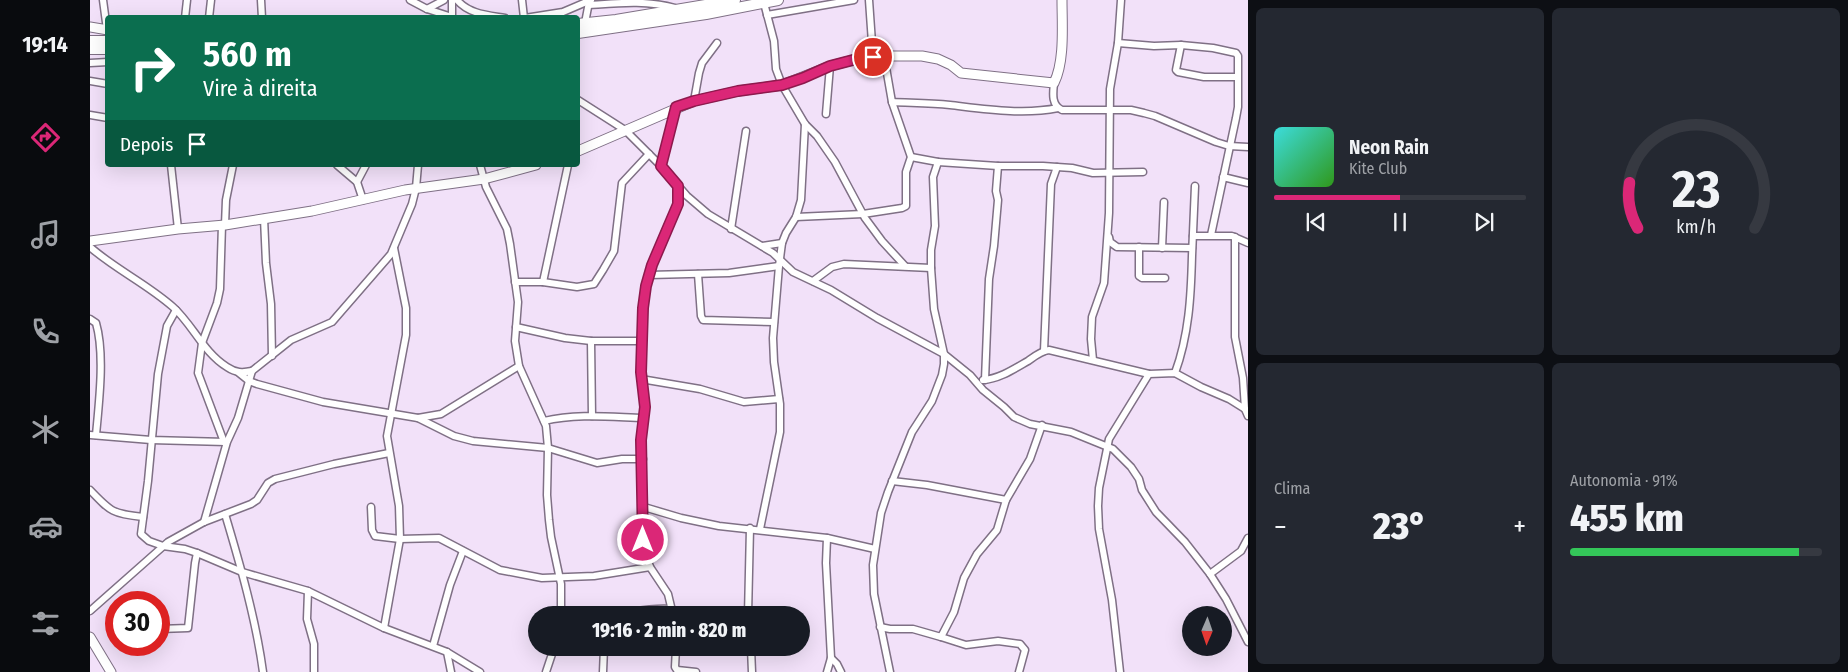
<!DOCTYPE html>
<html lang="pt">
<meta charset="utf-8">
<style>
:root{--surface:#171b24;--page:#242831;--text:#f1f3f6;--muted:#9ea1a6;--line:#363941;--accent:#db2777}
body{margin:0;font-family:"Fira Sans Condensed",sans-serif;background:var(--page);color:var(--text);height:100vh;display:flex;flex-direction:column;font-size:19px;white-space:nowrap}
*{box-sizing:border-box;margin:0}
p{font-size:16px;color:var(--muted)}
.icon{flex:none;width:28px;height:28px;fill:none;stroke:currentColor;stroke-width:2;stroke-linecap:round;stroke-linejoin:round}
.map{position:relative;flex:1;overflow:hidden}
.sheet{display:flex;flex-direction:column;gap:8px;padding:8px;background:#0d0f14;width:600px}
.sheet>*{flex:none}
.banner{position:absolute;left:15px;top:15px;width:475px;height:152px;border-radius:5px;box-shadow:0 5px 20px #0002;background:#0b6e4f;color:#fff;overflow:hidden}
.needle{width:32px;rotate:182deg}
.buttons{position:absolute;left:1092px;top:606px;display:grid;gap:10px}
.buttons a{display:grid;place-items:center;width:50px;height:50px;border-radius:50%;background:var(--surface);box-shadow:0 5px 20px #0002;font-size:25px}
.speed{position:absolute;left:15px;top:591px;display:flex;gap:10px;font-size:25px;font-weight:700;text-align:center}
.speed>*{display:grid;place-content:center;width:65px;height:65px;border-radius:50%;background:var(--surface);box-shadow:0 5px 20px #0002;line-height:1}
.speed .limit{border:8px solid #d22;background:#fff;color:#111}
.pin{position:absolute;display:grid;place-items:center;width:42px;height:42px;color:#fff;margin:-21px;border:2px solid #fff;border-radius:50%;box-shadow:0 1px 5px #0007}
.me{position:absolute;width:55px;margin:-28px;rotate:0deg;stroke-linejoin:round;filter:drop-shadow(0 0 4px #0008)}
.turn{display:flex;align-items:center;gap:18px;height:105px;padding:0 15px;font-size:22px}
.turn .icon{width:65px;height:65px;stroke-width:2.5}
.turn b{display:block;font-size:35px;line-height:42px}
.then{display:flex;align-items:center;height:48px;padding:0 15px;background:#0003;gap:10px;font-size:19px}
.big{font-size:38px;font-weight:800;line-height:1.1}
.sheet .card{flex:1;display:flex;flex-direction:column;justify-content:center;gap:8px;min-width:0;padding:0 18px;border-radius:8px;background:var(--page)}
.sheet .dial{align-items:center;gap:0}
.dial svg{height:130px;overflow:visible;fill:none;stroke:var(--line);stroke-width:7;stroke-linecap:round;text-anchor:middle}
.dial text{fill:var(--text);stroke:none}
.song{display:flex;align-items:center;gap:15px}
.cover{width:60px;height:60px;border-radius:8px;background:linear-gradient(135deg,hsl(180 70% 55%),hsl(110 70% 35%))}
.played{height:5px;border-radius:2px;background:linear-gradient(90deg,var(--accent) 50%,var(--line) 50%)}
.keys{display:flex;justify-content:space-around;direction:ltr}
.heat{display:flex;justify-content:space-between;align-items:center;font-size:28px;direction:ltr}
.charge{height:8px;border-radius:4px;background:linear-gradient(90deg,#34c759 91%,var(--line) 0)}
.sheet .tiles{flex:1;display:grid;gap:8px;grid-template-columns:repeat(2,1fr)}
.trip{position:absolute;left:438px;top:606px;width:282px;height:50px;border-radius:25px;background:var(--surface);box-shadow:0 5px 20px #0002;font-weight:800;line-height:50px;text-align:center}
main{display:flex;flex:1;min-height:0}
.menu{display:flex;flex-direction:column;width:90px;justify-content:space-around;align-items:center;background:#090b0e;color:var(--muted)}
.menu .icon{width:35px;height:35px}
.menu .selected{color:var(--accent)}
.menu b{font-size:22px;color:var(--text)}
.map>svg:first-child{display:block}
</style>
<main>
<nav class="menu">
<b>19:14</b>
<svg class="icon selected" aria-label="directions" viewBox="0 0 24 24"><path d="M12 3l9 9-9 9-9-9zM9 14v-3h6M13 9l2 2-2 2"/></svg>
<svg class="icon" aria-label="music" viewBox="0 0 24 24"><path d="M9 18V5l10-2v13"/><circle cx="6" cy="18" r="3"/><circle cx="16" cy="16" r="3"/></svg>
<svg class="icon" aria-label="phone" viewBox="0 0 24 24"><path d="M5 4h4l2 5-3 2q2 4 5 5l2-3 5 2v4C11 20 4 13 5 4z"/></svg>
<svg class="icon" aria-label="climate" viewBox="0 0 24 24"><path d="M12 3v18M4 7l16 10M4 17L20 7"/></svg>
<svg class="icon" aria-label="car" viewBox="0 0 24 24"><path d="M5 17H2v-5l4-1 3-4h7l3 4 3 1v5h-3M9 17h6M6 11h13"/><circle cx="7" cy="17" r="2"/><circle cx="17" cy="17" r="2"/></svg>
<svg class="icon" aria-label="filters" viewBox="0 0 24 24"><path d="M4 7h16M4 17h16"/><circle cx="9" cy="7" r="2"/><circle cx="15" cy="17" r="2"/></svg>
</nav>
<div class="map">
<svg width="1158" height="672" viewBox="0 0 1158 672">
<rect width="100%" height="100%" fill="#f2e1f9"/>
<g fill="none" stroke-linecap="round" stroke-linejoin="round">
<g stroke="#7f7085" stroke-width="9">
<g id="street">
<polyline points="13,0 17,30"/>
<polyline points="171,0 172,18"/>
<polyline points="320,0 337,9 362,17"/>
<path d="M 367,0 C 379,14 397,15 415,18"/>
<polyline points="432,0 434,18"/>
<polyline points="779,0 783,57"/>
<polyline points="674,3 684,41 686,69 692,85 715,124 727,136 745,162 775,218 792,241 815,266"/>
<path d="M 499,5 C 529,3 556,0 585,8"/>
<polyline points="337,9 354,0"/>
<polyline points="677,15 764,0"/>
<polyline points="95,18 97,0"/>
<polyline points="119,18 121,0"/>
<polyline points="362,18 362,0"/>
<polyline points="435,18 473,12 501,0"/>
<polyline points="495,23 499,2"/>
<polyline points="1028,43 1064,46 1091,45 1123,48 1146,53 1148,56 1148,107 1146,118 1121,235"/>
<polyline points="1091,45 1086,70 1088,72 1114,77 1147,77"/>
<polyline points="0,63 18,62"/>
<polyline points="0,81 18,84"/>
<path d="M 964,83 C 963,93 961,105 972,110 L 1041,110 L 1054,113 L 1065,116 L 1126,142 L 1139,146 L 1158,147"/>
<polyline points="488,100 535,130 571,166 597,196 618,214 683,253 703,272 741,290 787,318 854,354 880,375 893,390 914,407 924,417 940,424 981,432 1023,449 1041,467 1049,479 1052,490 1066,512 1095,542 1120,574 1136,599 1158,642"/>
<polyline points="604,101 609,73 612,63 627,43"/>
<path d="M 802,102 C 821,103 840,103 860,105 C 895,109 933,115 968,108"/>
<polyline points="736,114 740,66"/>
<polyline points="0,115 18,118"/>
<polyline points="821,157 848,162"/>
<polyline points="81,165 88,229"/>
<polyline points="247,165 267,182 273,200"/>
<polyline points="390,165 396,187 417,229 420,244 428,302 425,341 429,366 456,426 458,448 457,495 459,520 461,537 471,584 471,615"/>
<polyline points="571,166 586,107"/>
<polyline points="967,167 982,168 1003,173 1053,172"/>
<polyline points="1133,177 1158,183"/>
<polyline points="267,182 276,165"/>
<polyline points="706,217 773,214 812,208 816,206 816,172 821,157 802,102 794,56"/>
<polyline points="174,218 176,263 181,304 182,356"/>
<polyline points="132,225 130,289 127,303 112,343 108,373 134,442"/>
<polyline points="135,225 136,200 143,165"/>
<polyline points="641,229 656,131"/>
<polyline points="1103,236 1142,236 1158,243"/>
<polyline points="1019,237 1020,242 1027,247 1102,248"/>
<polyline points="1145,237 1145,337 1153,378 1155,409 1158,416"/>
<polyline points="672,246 692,243"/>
<path d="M 0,247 C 25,269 57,284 83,307 C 103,325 113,352 137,367 C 146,373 152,373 162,371"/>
<polyline points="1049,247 1049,276 1052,278 1075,278"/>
<polyline points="1072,248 1074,202"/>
<polyline points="608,274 611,316 613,320 684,322"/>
<polyline points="559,275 639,273 689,266"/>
<polyline points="723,281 742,267 754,264 841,268"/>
<polyline points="425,282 453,282 487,287 504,284 513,270 524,251 532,183 559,154"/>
<polyline points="453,282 478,165"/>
<polyline points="86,310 77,326 68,374 58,481 51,534 59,541 73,546 95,549 107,553 152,572 218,591 294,628 357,652 390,672"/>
<path d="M 0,319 L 6,323 C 15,354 9,402 6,435"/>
<polyline points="426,327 475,338 501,341 551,341"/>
<polyline points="501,341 502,416"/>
<polyline points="1003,360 1001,339 1002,317 1014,283 1019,213 1020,89 1028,43 1031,0"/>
<polyline points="149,373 159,381 167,384 233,402 328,418 364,436 383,441 458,448 507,463 532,459 553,459"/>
<path d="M 1085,373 C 1099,335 1101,296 1102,256 C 1103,233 1104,210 1105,186"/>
<polyline points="551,379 610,389 654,402 689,399"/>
<path d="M 893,380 C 909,379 924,369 938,361 C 945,356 951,351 959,350 L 1059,374"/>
<polyline points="895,380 899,279 904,246 908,200 906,191 908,166"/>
<polyline points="328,418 351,414 429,366"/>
<path d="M 454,421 C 487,413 521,417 554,418"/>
<polyline points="0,435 61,440 136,442"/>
<polyline points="802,481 837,485 916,500 940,459 952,425"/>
<path d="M 0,490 C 21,512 23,514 53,517"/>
<polyline points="281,507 282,530 285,536 310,539 349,538 410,570 452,578 504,576 560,567"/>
<polyline points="554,507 591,518 629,526 737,538 785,549"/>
<path d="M 135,514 C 150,564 166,620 173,672"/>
<polyline points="114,522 137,442 148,418 162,371 201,340 242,322 301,254 322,204 326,188 328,165"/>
<polyline points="670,529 690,432 690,404 684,362 683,338 689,266 692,243 696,233 706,217 711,200 715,124"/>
<polyline points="737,538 736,563 741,658 737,672"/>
<polyline points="1120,574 1151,551 1158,538"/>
<polyline points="218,591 217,619 224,644 224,672"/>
<polyline points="0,611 78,542 114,522 161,504 167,500 178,483 185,479 244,464 299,453"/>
<path d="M 472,611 C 489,614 506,615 523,614 C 543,612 562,607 582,609"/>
<polyline points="583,615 578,594 560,567 554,549 551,440 555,407 551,372 551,341 554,300 559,275 575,232 588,204 588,186"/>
<polyline points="658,615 660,528"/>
<polyline points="790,627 800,629 823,629 851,637 864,612 874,578 887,554 907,530 916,500"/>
<polyline points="294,628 310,539 309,506 297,436 316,335 316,308 304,248"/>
<polyline points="69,629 98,628 105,563 107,553"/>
<polyline points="851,637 876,645 908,641 930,644 935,650 929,672"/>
<polyline points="343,646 360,585 373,551"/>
<polyline points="586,648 585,667 587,670 606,672"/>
<polyline points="661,648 662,672"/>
<polyline points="357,652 361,672"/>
<polyline points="741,658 747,664 751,672"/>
<polyline points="456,672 464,648"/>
<polyline points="513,672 514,648"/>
<polyline points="800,672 784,594 783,565 791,513 798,492 822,432 842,401 852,375 854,364 854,354 844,309 841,268 841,250 845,226 843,177 848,162 908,166 953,166 967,167 961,184 954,351"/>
<polyline points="1030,672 1022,600 1009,529 1008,506 1009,488 1019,439 1059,374 1085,373 1111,387 1139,399 1155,409"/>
</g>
</g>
<g stroke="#7f7085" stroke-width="11">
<g id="secondary">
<polyline points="0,27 18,30"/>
<path d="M 488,151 L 604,101 L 648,91 L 692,85 L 740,66 L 763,60 L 794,56 L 832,56 L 848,59 L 861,65 L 871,73 L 964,83 C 975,61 972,25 972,0"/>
<polyline points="0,241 88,229 135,225 222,211 315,190 394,179 446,165"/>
<polyline points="0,637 21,672"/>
</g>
</g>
<g stroke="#7f7085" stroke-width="12">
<g id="primary">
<polyline points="488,24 526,20 645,0"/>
<polyline points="488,33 616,14 688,0"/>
<polyline points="0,41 18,41"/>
<polyline points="0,49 18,49"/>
</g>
</g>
<use href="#street" stroke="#fff" stroke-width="6"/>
<use href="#secondary" stroke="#fff" stroke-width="9"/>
<use href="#primary" stroke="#fff" stroke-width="10"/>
</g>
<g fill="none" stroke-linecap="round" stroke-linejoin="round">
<g stroke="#8e194d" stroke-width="12">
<polyline id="route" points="553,540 551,440 555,407 551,372 553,308 556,286 562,265 588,204 588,186 571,166 586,107 604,101 648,91 692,85 713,78 740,66 763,60 783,57"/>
</g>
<use href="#route" stroke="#db2777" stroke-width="9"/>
</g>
</svg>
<div class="buttons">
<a><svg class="needle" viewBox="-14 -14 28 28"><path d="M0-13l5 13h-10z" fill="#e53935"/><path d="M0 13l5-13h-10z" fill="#9ea1a6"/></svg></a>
</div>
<div class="speed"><div class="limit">30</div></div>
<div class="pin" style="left:783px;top:57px;background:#d93025"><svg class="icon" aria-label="arrive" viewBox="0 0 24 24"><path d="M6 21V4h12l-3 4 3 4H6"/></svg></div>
<svg class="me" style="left:553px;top:540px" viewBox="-20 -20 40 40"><circle r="17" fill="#db2777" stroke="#fff" stroke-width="3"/><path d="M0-11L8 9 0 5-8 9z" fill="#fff"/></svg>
<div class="trip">19:16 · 2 min · 820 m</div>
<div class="banner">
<div class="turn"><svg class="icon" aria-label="right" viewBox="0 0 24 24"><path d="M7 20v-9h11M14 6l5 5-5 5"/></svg><div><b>560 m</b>Vire à direita</div></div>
<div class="then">Depois<svg class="icon" aria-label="arrive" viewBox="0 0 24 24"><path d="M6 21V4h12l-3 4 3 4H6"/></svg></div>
</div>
</div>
<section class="sheet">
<div class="tiles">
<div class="card">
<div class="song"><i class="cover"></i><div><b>Neon Rain</b><p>Kite Club</p></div></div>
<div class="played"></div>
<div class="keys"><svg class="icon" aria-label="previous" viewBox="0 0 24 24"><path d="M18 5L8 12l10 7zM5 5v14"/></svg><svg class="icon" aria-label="pause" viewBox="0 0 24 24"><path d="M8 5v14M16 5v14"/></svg><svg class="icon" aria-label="next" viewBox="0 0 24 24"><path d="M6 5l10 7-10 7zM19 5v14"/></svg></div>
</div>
<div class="card dial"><svg viewBox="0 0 100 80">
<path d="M14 69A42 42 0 1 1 86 69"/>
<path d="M14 69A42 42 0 0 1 9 41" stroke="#db2777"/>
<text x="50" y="56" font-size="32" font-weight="700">23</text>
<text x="50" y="72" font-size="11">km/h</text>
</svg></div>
<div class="card"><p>Clima</p>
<div class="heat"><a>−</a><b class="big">23°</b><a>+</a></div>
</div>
<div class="card"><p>Autonomia · 91%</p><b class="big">455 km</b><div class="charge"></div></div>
</div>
</section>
</main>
